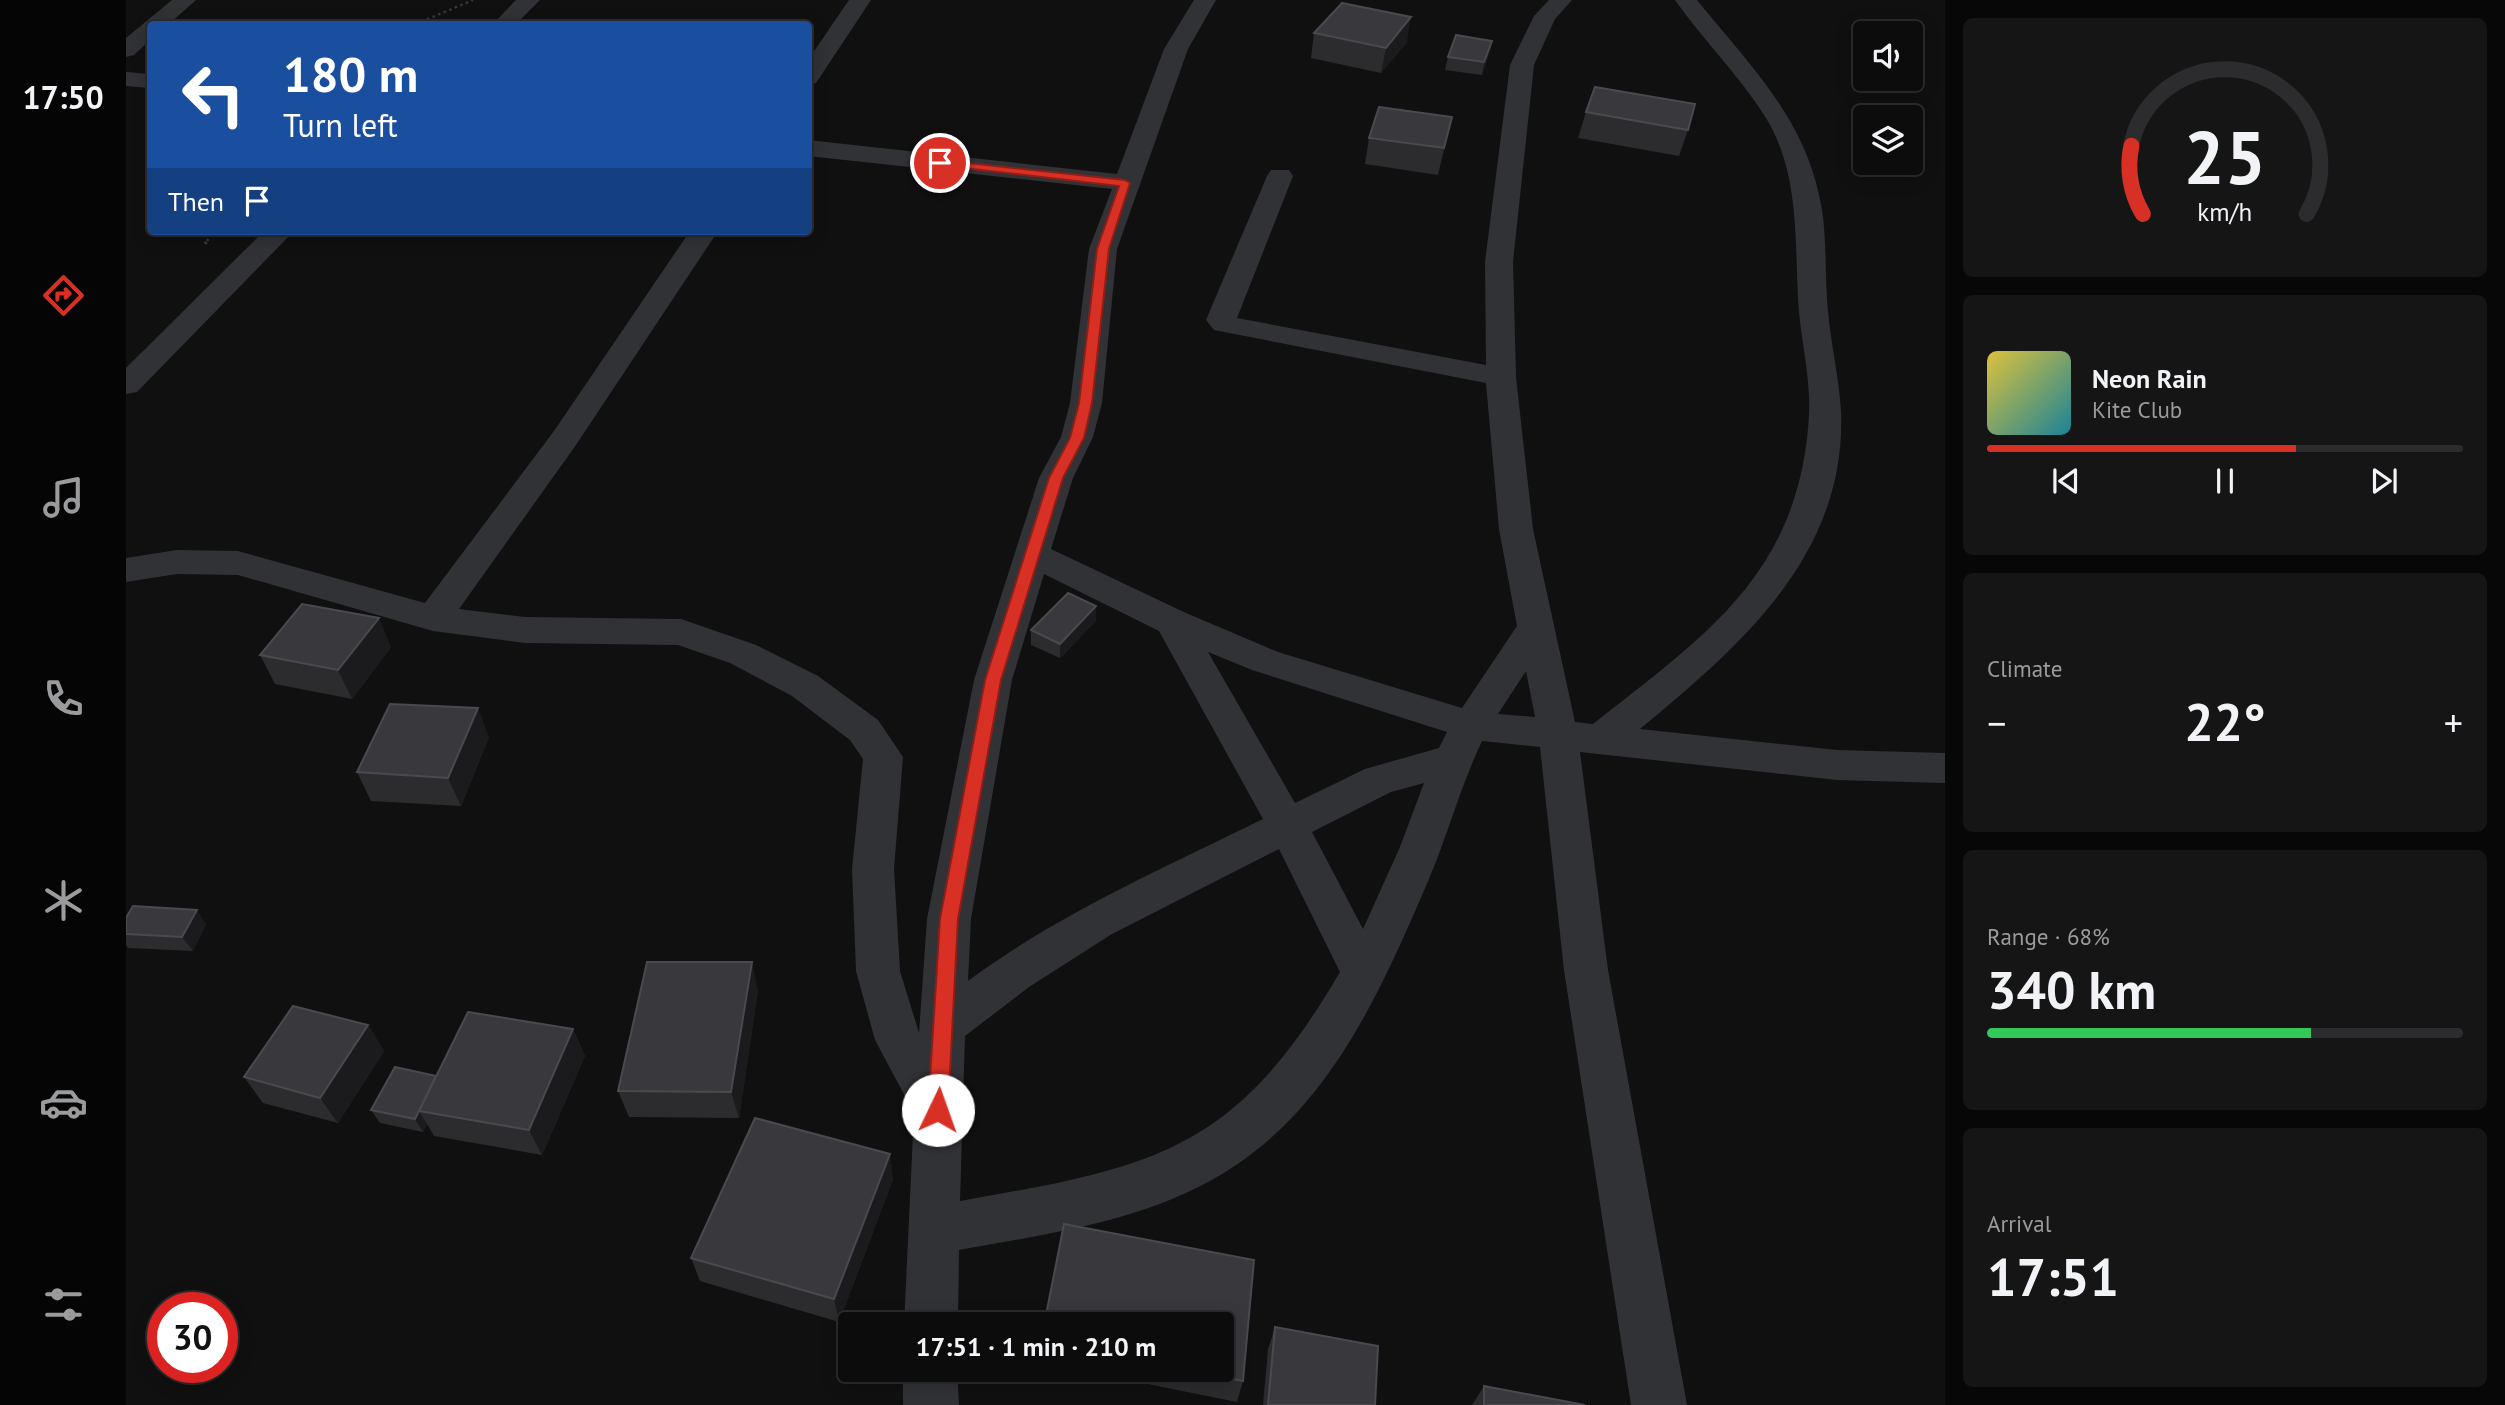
<!DOCTYPE html>
<meta charset="utf-8">
<style>
:root{--surface:#0c0c0d;--page:#151516;--text:#f1f3f6;--muted:#9a9b9d;--line:#2c2c2e;--accent:#d93025}
body{margin:0;font-family:"PT Sans",sans-serif;background:var(--page);color:var(--text);height:100vh;display:flex;flex-direction:column;font-size:26px;white-space:nowrap}
*{box-sizing:border-box;margin:0}
p{font-size:23px;color:var(--muted)}
.icon{flex:none;width:38px;height:38px;fill:none;stroke:currentColor;stroke-width:2;stroke-linecap:round;stroke-linejoin:round}
.map{position:relative;flex:1;overflow:hidden}
.sheet{display:flex;flex-direction:column;gap:18px;padding:18px;background:#070707;width:560px}
.sheet>*{flex:none}
.banner{position:absolute;left:21px;top:21px;width:665px;height:214px;border-radius:7px;box-shadow:0 4px 18px #0003,0 0 0 2px var(--line);background:#1a4fa0;color:#fff;overflow:hidden}
.fabs{position:absolute;left:1727px;top:21px;display:grid;gap:14px}
.fabs a{display:grid;place-items:center;width:70px;height:70px;border-radius:7px;background:var(--surface);box-shadow:0 4px 18px #0003,0 0 0 2px var(--line);font-size:35px}
.speed{position:absolute;left:21px;top:1292px;display:flex;gap:14px;font-size:35px;font-weight:700;text-align:center}
.speed>*{display:grid;place-content:center;width:91px;height:91px;border-radius:50%;background:var(--surface);box-shadow:0 4px 18px #0003,0 0 0 2px var(--line);line-height:1}
.speed .limit{border:10px solid #d22;background:#fff;color:#111}
.pin{position:absolute;display:grid;place-items:center;width:60px;height:60px;color:#fff;margin:-30px;border:4px solid #fff;border-radius:50%;box-shadow:0 2px 7px #0007}
.me{position:absolute;width:77px;margin:-38px;rotate:3deg;stroke-linejoin:round;filter:drop-shadow(0 0 5px #0008)}
.turn{display:flex;align-items:center;gap:24px;height:147px;padding:0 21px;font-size:32px}
.turn .icon{width:91px;height:91px;stroke-width:2.5}
.turn b{display:block;font-size:49px;line-height:60px}
.then{display:flex;align-items:center;height:66px;padding:0 21px;background:#0003;gap:14px;font-size:26px}
.big{font-size:52px;font-weight:600;line-height:1.1}
.sheet .widget{flex:1;display:flex;flex-direction:column;justify-content:center;gap:10px;min-width:0;padding:0 24px;border-radius:10px;background:var(--page)}
.sheet .dial{align-items:center;gap:0}
.dial svg{height:182px;overflow:visible;fill:none;stroke:var(--line);stroke-width:7;stroke-linecap:round;text-anchor:middle}
.dial text{fill:var(--text);stroke:none}
.song{display:flex;align-items:center;gap:21px}
.cover{width:84px;height:84px;border-radius:10px;background:linear-gradient(135deg,hsl(50 70% 55%),hsl(190 70% 35%))}
.played{height:7px;border-radius:4px;background:linear-gradient(90deg,var(--accent) 65%,var(--line) 65%)}
.keys{display:flex;justify-content:space-around;direction:ltr}
.heat{display:flex;justify-content:space-between;align-items:center;font-size:38px;direction:ltr}
.charge{height:10px;border-radius:5px;background:linear-gradient(90deg,#34c759 68%,var(--line) 0)}
.trip{position:absolute;left:712px;top:1312px;width:396px;height:70px;border-radius:7px;background:var(--surface);box-shadow:0 4px 18px #0003,0 0 0 2px var(--line);font-weight:600;line-height:70px;text-align:center}
main{display:flex;flex:1;min-height:0}
.tabs{display:flex;flex-direction:column;width:126px;justify-content:space-around;align-items:center;background:#050505;color:var(--muted)}
.tabs .icon{width:49px;height:49px}
.tabs .current{color:var(--accent)}
.tabs b{font-size:32px;color:var(--text)}
.map>svg:first-child{display:block}
</style>
<main>
<nav class="tabs">
<b>17:50</b>
<svg class="icon current" aria-label="directions" viewBox="0 0 24 24"><path d="M12 3l9 9-9 9-9-9zM9 14v-3h6M13 9l2 2-2 2"/></svg>
<svg class="icon" aria-label="music" viewBox="0 0 24 24"><path d="M9 18V5l10-2v13"/><circle cx="6" cy="18" r="3"/><circle cx="16" cy="16" r="3"/></svg>
<svg class="icon" aria-label="phone" viewBox="0 0 24 24"><path d="M5 4h4l2 5-3 2q2 4 5 5l2-3 5 2v4C11 20 4 13 5 4z"/></svg>
<svg class="icon" aria-label="climate" viewBox="0 0 24 24"><path d="M12 3v18M4 7l16 10M4 17L20 7"/></svg>
<svg class="icon" aria-label="car" viewBox="0 0 24 24"><path d="M5 17H2v-5l4-1 3-4h7l3 4 3 1v5h-3M9 17h6M6 11h13"/><circle cx="7" cy="17" r="2"/><circle cx="17" cy="17" r="2"/></svg>
<svg class="icon" aria-label="filters" viewBox="0 0 24 24"><path d="M4 7h16M4 17h16"/><circle cx="9" cy="7" r="2"/><circle cx="15" cy="17" r="2"/></svg>
</nav>
<div class="map">
<svg width="1819" height="1405" viewBox="0 0 1819 1405">
<rect width="100%" height="100%" fill="#101011"/>
<g fill="none" stroke-linecap="round" stroke-linejoin="round">
<g stroke="#38383c" stroke-width="2.5" stroke-dasharray="2.5 3.5" stroke-linecap="butt">
<polyline points="290,24 347,0"/>
<polyline points="81,241 88,231"/>
</g>
<polyline stroke="#38383c" stroke-width="3.5" stroke-dasharray="2.5 4.5" stroke-linecap="butt" points="79,244 82,239"/>
<g fill="#313236" fill-rule="evenodd">
<polygon points="46,0 70,0 43,24 24,24 24,40 8,55 0,57 0,38"/>
<polygon points="390,0 414,0 390,24 367,24"/>
<polygon points="723,0 745,0 690,83 682,85 682,60"/>
<path d="M 1068,0 L 1090,0 L 1062,49 L 991,249 L 976,403 L 967,437 L 947,478 L 925,549 L 1060,613 L 1152,652 L 1336,708 L 1391,626 L 1373,529 L 1360,383 L 1088,330 L 1080,320 L 1141,176 L 1145,170 L 1163,170 L 1167,176 L 1111,318 L 1360,365 L 1359,262 L 1384,65 L 1408,16 L 1423,0 L 1446,0 L 1429,19 L 1408,65 L 1387,262 L 1390,377 L 1407,529 L 1449,722 L 1467,724 C 1581,634 1674,573 1683,415 C 1685,377 1674,337 1672,299 C 1669,238 1673,172 1640,118 C 1614,76 1577,40 1549,0 L 1571,0 C 1621,62 1676,115 1693,195 C 1702,232 1698,273 1702,311 C 1705,344 1713,378 1715,411 C 1721,555 1614,646 1514,729 L 1711,750 L 1819,753 L 1819,783 L 1711,780 L 1454,752 L 1482,970 L 1561,1405 L 1505,1405 L 1438,970 L 1414,747 L 1356,741 C 1335,785 1322,834 1303,879 C 1258,984 1208,1100 1110,1165 C 1030,1220 926,1233 833,1250 L 832,1325 L 778,1325 L 788,1113 L 749,1040 L 730,971 L 726,869 L 737,759 L 724,740 L 666,696 L 604,663 L 552,645 L 399,643 L 307,631 L 112,575 L 51,574 L 0,582 L 0,558 L 51,550 L 112,551 L 299,603 L 428,431 L 564,231 L 592,231 L 450,445 L 333,609 L 399,617 L 555,619 L 630,645 L 692,676 L 752,720 L 777,757 L 768,869 L 774,971 L 793,1033 L 801,919 L 848,680 L 913,478 L 935,437 L 944,403 L 963,249 L 986,189 L 682,156 L 682,140 L 991,174 L 1038,49 ZM 918,574 L 1033,631 L 1137,819 C 1036,869 932,914 842,981 L 845,919 L 886,680 ZM 1082,652 L 1126,670 L 1321,732 L 1313,748 L 1239,769 L 1169,803 ZM 1400,671 L 1409,717 L 1372,714 ZM 1298,783 L 1274,847 L 1237,929 L 1186,832 L 1265,792 ZM 1153,849 L 1214,972 C 1109,1152 1028,1167 834,1201 L 839,1036 L 903,987 L 986,934 Z"/>
<polygon points="0,72 24,74 24,88 0,86"/>
<polygon points="138,231 168,231 11,392 0,394 0,368"/>
<polygon points="777,1370 831,1370 833,1405 777,1405"/>
</g>
</g>
<g fill="#2c2c2f">
<polygon points="1188,33 1281,42 1255,73 1185,58"/>
<polygon points="1366,41 1363,54 1356,75 1319,70 1322,57"/>
<polygon points="1460,112 1562,130 1553,156 1452,138"/>
<polygon points="1326,117 1312,175 1239,164 1243,138"/>
<polygon points="970,621 934,658 905,645 905,630"/>
<polygon points="265,647 226,699 149,684 134,655"/>
<polygon points="363,737 335,806 245,801 231,772"/>
<polygon points="0,918 80,924 67,951 2,948 0,945"/>
<polygon points="632,990 613,1118 503,1117 492,1091"/>
<polygon points="242,1025 258,1051 212,1123 137,1103 118,1077"/>
<polygon points="447,1029 459,1056 416,1155 308,1136 301,1124 297,1132 254,1123 245,1110 310,1076"/>
<polygon points="767,1179 713,1322 574,1281 565,1258"/>
<polygon points="1149,1327 1249,1405 1137,1405 1142,1349"/>
<polygon points="952,1370 1096,1370 1117,1381 1111,1402"/>
<polygon points="1358,1386 1459,1405 1346,1405"/>
</g>
<g fill="#1b1b1d">
<polygon points="1285,17 1281,42 1255,73 1260,48"/>
<polygon points="1366,41 1363,54 1356,75 1358,62"/>
<polygon points="1326,117 1320,143 1312,175 1318,148"/>
<polygon points="970,606 970,621 934,658 934,644"/>
<polygon points="253,618 265,647 226,699 212,670"/>
<polygon points="352,708 363,737 335,806 322,778"/>
<polygon points="71,910 80,924 67,951 56,937"/>
<polygon points="626,962 632,990 613,1118 605,1092"/>
<polygon points="242,1025 258,1051 212,1123 194,1098"/>
<polygon points="447,1029 459,1056 416,1155 403,1130"/>
<polygon points="293,1111 301,1124 297,1132 289,1119"/>
<polygon points="764,1154 767,1179 713,1322 708,1299"/>
</g>
<g fill="#39393d" stroke="#494a4f" stroke-width="2">
<polygon points="1216,3 1285,17 1260,48 1188,33"/>
<polygon points="1330,35 1366,41 1358,62 1322,57"/>
<polygon points="1469,87 1569,104 1562,130 1460,112"/>
<polygon points="1253,107 1326,117 1318,148 1243,138"/>
<polygon points="942,593 970,606 934,644 905,630"/>
<polygon points="176,604 253,618 212,670 134,655"/>
<polygon points="264,704 352,708 322,778 231,772"/>
<polygon points="7,906 71,910 56,937 0,934 0,918"/>
<polygon points="521,962 626,962 605,1092 492,1091"/>
<polygon points="167,1006 242,1025 194,1098 118,1077"/>
<polygon points="342,1012 447,1029 403,1130 293,1111"/>
<polygon points="269,1067 310,1076 289,1119 245,1110"/>
<polygon points="629,1118 764,1154 708,1299 565,1258"/>
<polygon points="938,1224 1128,1260 1117,1381 1063,1370 1096,1370 1096,1325 918,1325"/>
<polygon points="1149,1327 1252,1346 1249,1405 1142,1405"/>
<polygon points="1358,1386 1459,1405 1358,1405"/>
</g>
<polygon fill="#d93025" stroke="#8d1f18" stroke-width="2" points="814,160 999,180 1004,183 983,249 966,403 958,438 937,478 875,680 832,919 822,1110 819,1116 812,1119 805,1116 802,1110 814,919 859,680 923,478 944,438 953,403 971,249 993,186 811,165 809,163"/>
</svg>
<div class="fabs">
<a><svg class="icon" aria-label="sound" viewBox="0 0 24 24"><path d="M4 9h4l5-4v14l-5-4H4zM17 9q2 3 0 6"/></svg></a>
<a><svg class="icon" aria-label="layers" viewBox="0 0 24 24"><path d="M12 4l9 5-9 5-9-5zM3 14l9 5 9-5"/></svg></a>
</div>
<div class="speed"><div class="limit">30</div></div>
<div class="pin" style="left:814px;top:163px;background:#d93025"><svg class="icon" aria-label="arrive" viewBox="0 0 24 24"><path d="M6 21V4h12l-3 4 3 4H6"/></svg></div>
<svg class="me" style="left:812px;top:1110px" viewBox="-20 -20 40 40"><circle r="19" fill="#fff"/><path d="M0-13L10 11 0 6-10 11z" fill="#d93025"/></svg>
<div class="trip">17:51 · 1 min · 210 m</div>
<div class="banner">
<div class="turn"><svg class="icon" aria-label="left" viewBox="0 0 24 24"><path d="M17 20v-9H6M10 6l-5 5 5 5"/></svg><div><b>180 m</b>Turn left</div></div>
<div class="then">Then<svg class="icon" aria-label="arrive" viewBox="0 0 24 24"><path d="M6 21V4h12l-3 4 3 4H6"/></svg></div>
</div>
</div>
<section class="sheet">
<div class="widget dial"><svg viewBox="0 0 100 80">
<path d="M14 69A42 42 0 1 1 86 69"/>
<path d="M14 69A42 42 0 0 1 9 39" stroke="#d93025"/>
<text x="50" y="56" font-size="32" font-weight="700">25</text>
<text x="50" y="72" font-size="11">km/h</text>
</svg></div>
<div class="widget">
<div class="song"><i class="cover"></i><div><b>Neon Rain</b><p>Kite Club</p></div></div>
<div class="played"></div>
<div class="keys"><svg class="icon" aria-label="previous" viewBox="0 0 24 24"><path d="M18 5L8 12l10 7zM5 5v14"/></svg><svg class="icon" aria-label="pause" viewBox="0 0 24 24"><path d="M8 5v14M16 5v14"/></svg><svg class="icon" aria-label="next" viewBox="0 0 24 24"><path d="M6 5l10 7-10 7zM19 5v14"/></svg></div>
</div>
<div class="widget"><p>Climate</p>
<div class="heat"><a>−</a><b class="big">22°</b><a>+</a></div>
</div>
<div class="widget"><p>Range · 68%</p><b class="big">340 km</b><div class="charge"></div></div>
<div class="widget"><p>Arrival</p><b class="big">17:51</b></div>
</section>
</main>
